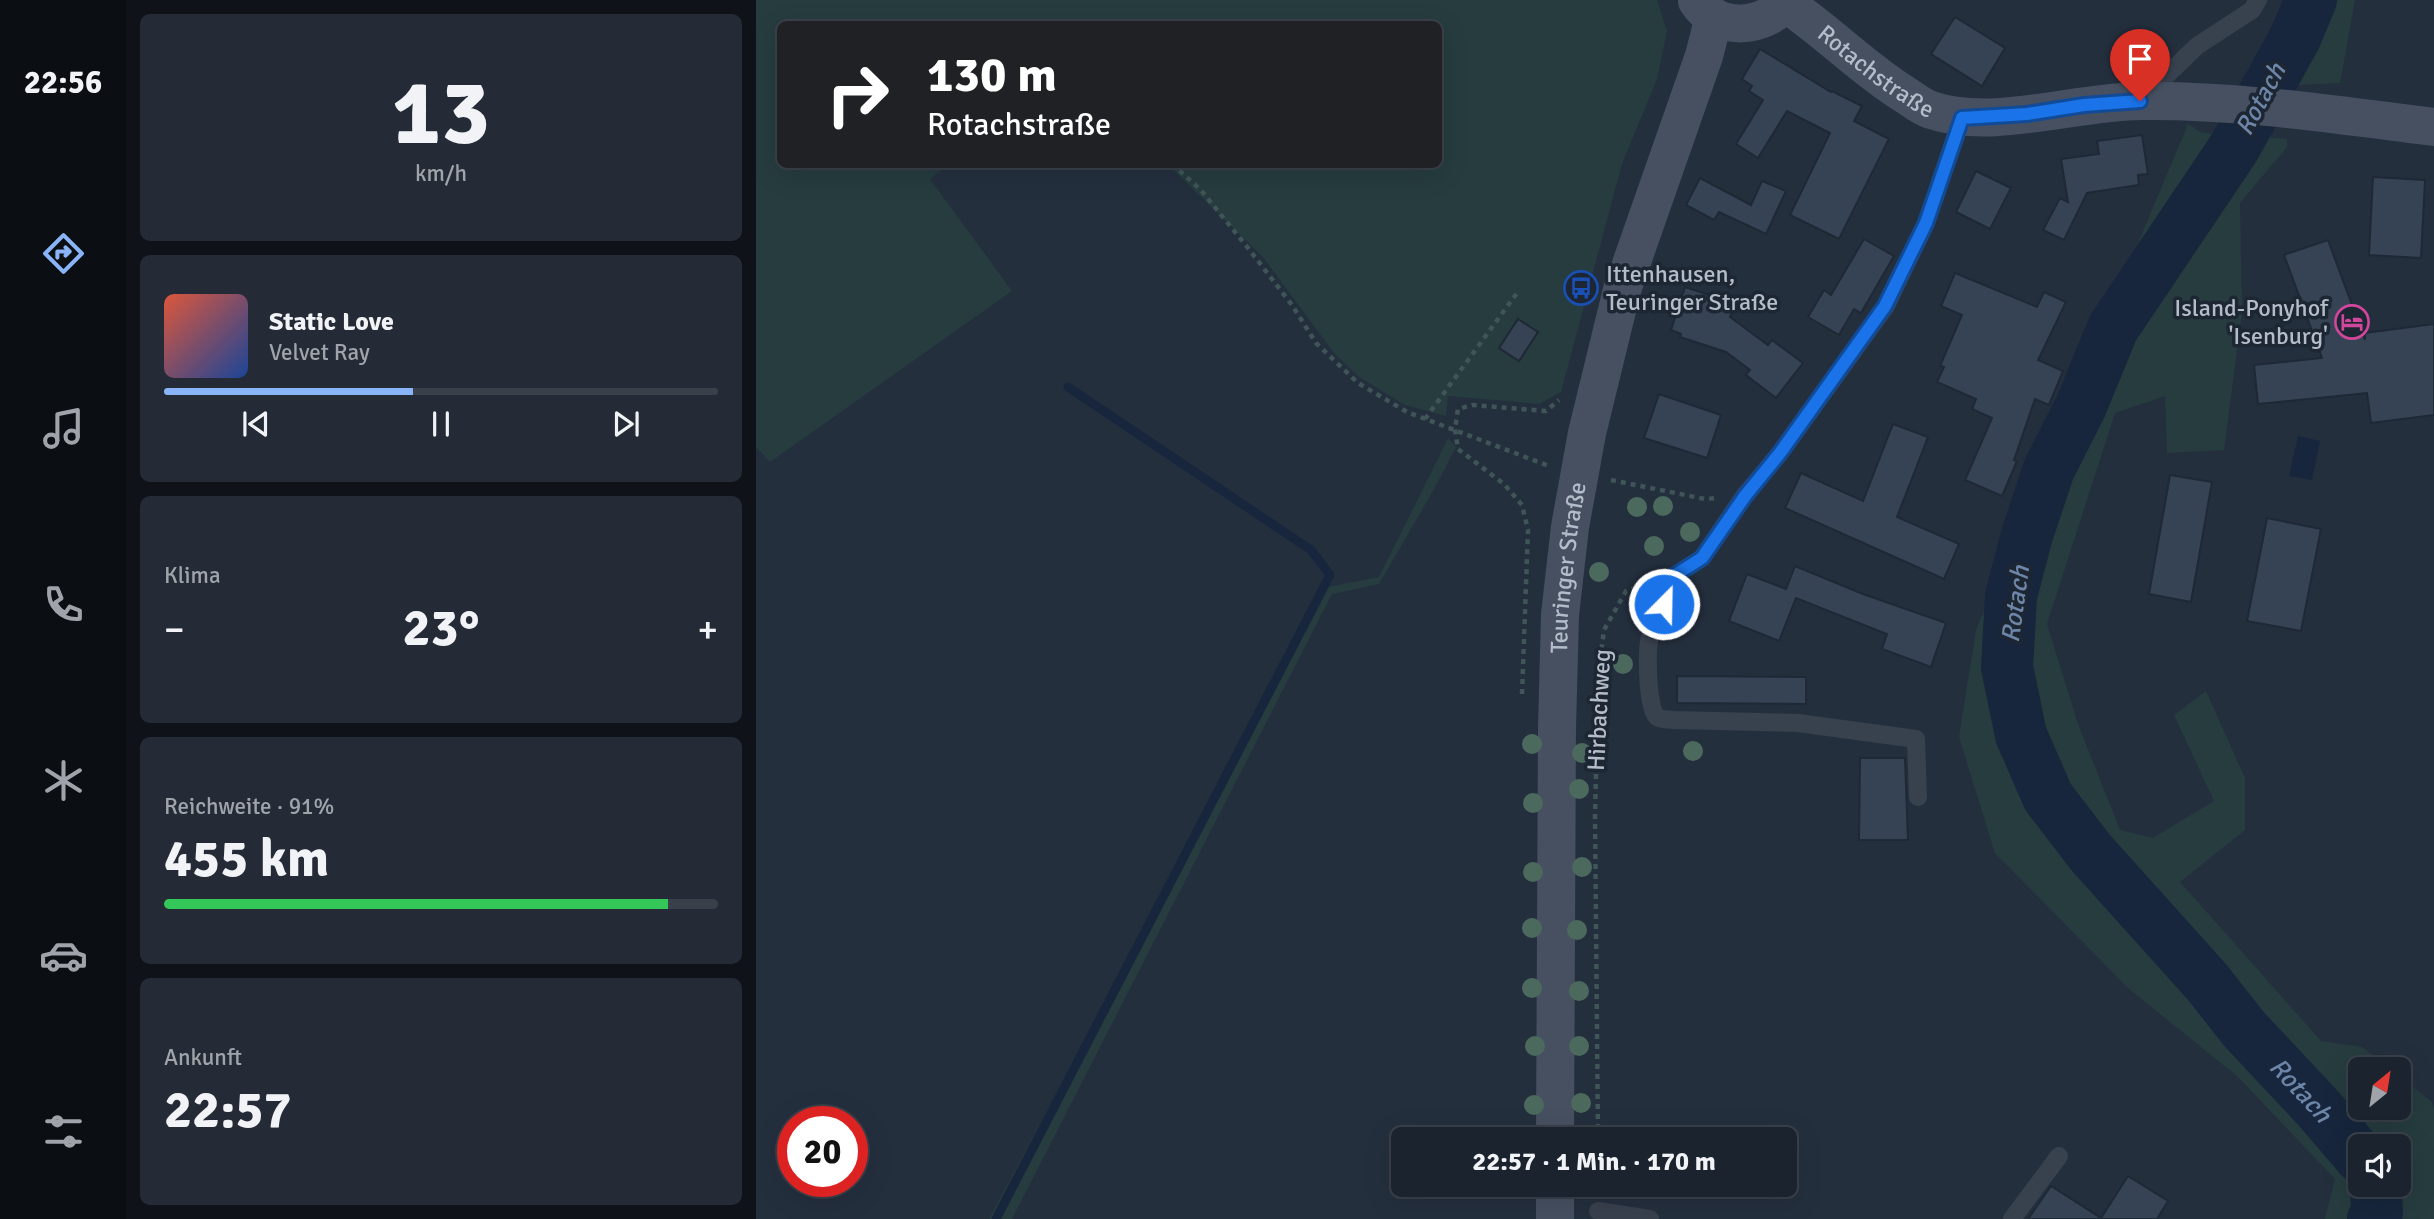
<!DOCTYPE html>
<html lang="de">
<meta charset="utf-8">
<style>
:root{--surface:#1b232e;--page:#242b36;--text:#f1f3f6;--muted:#a0a4aa;--line:#39404a;--accent:#8ab4f8}
body{margin:0;font-family:Signika,sans-serif;background:var(--page);color:var(--text);height:100vh;display:flex;flex-direction:column;font-size:26px;white-space:nowrap}
*{box-sizing:border-box;margin:0}
p{font-size:23px;color:var(--muted)}
.icon{flex:none;width:38px;height:38px;fill:none;stroke:currentColor;stroke-width:2;stroke-linecap:round;stroke-linejoin:round}
.map{position:relative;flex:1;overflow:hidden}
.details{display:flex;flex-direction:column;gap:14px;padding:14px;background:#0f1319;width:630px}
.details>*{flex:none}
.banner{position:absolute;left:21px;top:21px;width:665px;height:147px;border-radius:10px;box-shadow:0 7px 28px #0002,0 0 0 2px var(--line);background:#202124;color:#fff;overflow:hidden}
.needle{width:46px;rotate:30deg}
.tools{position:absolute;left:1592px;top:1057px;display:grid;gap:14px}
.tools a{display:grid;place-items:center;width:63px;height:63px;border-radius:10px;background:var(--surface);box-shadow:0 7px 28px #0002,0 0 0 2px var(--line);font-size:35px}
.speed{position:absolute;left:21px;top:1106px;display:flex;gap:14px;font-size:35px;font-weight:700;text-align:center}
.speed>*{display:grid;place-content:center;width:91px;height:91px;border-radius:50%;background:var(--surface);box-shadow:0 7px 28px #0002,0 0 0 2px var(--line);line-height:1}
.speed .limit{border:10px solid #d22;background:#fff;color:#111}
.pin{position:absolute;display:grid;place-items:center;width:60px;height:60px;color:#fff;margin:-72px -30px;border-radius:50% 50% 50% 0;rotate:-45deg;box-shadow:0 0 7px #0007}
.pin .icon{rotate:45deg}
.me{position:absolute;width:77px;margin:-38px;rotate:23deg;stroke-linejoin:round;filter:drop-shadow(0 0 5px #0008)}
.turn{display:flex;align-items:center;gap:24px;height:147px;padding:0 35px;font-size:32px}
.turn .icon{width:91px;height:91px;stroke-width:2.5}
.turn b{display:block;font-size:49px;line-height:60px}
.big{font-size:52px;font-weight:800;line-height:1.1}
.details .widget{flex:1;display:flex;flex-direction:column;justify-content:center;gap:10px;min-width:0;padding:0 24px;border-radius:10px;background:var(--page)}
.details .dial{align-items:center;gap:0}
.dial b{font-size:91px;line-height:1}
.song{display:flex;align-items:center;gap:21px}
.cover{width:84px;height:84px;border-radius:10px;background:linear-gradient(135deg,hsl(10 70% 55%),hsl(220 70% 35%))}
.played{height:7px;border-radius:4px;background:linear-gradient(90deg,var(--accent) 45%,var(--line) 45%)}
.keys{display:flex;justify-content:space-around;direction:ltr}
.heat{display:flex;justify-content:space-between;align-items:center;font-size:38px;direction:ltr}
.charge{height:10px;border-radius:5px;background:linear-gradient(90deg,#34c759 91%,var(--line) 0)}
.trip{position:absolute;left:635px;top:1127px;width:406px;height:70px;border-radius:10px;background:var(--surface);box-shadow:0 7px 28px #0002,0 0 0 2px var(--line);font-weight:800;line-height:70px;text-align:center}
main{display:flex;flex:1;min-height:0}
.menu{display:flex;flex-direction:column;width:126px;justify-content:space-around;align-items:center;background:#0b0e12;color:var(--muted)}
.menu .icon{width:49px;height:49px}
.menu .selected{color:var(--accent)}
.menu b{font-size:32px;color:var(--text)}
.map>svg:first-child{display:block}
</style>
<main>
<nav class="menu">
<b>22:56</b>
<svg class="icon selected" aria-label="directions" viewBox="0 0 24 24"><path d="M12 3l9 9-9 9-9-9zM9 14v-3h6M13 9l2 2-2 2"/></svg>
<svg class="icon" aria-label="music" viewBox="0 0 24 24"><path d="M9 18V5l10-2v13"/><circle cx="6" cy="18" r="3"/><circle cx="16" cy="16" r="3"/></svg>
<svg class="icon" aria-label="phone" viewBox="0 0 24 24"><path d="M5 4h4l2 5-3 2q2 4 5 5l2-3 5 2v4C11 20 4 13 5 4z"/></svg>
<svg class="icon" aria-label="climate" viewBox="0 0 24 24"><path d="M12 3v18M4 7l16 10M4 17L20 7"/></svg>
<svg class="icon" aria-label="car" viewBox="0 0 24 24"><path d="M5 17H2v-5l4-1 3-4h7l3 4 3 1v5h-3M9 17h6M6 11h13"/><circle cx="7" cy="17" r="2"/><circle cx="17" cy="17" r="2"/></svg>
<svg class="icon" aria-label="filters" viewBox="0 0 24 24"><path d="M4 7h16M4 17h16"/><circle cx="9" cy="7" r="2"/><circle cx="15" cy="17" r="2"/></svg>
</nav>
<section class="details">
<div class="widget dial"><b>13</b><p>km/h</p></div>
<div class="widget">
<div class="song"><i class="cover"></i><div><b>Static Love</b><p>Velvet Ray</p></div></div>
<div class="played"></div>
<div class="keys"><svg class="icon" aria-label="previous" viewBox="0 0 24 24"><path d="M18 5L8 12l10 7zM5 5v14"/></svg><svg class="icon" aria-label="pause" viewBox="0 0 24 24"><path d="M8 5v14M16 5v14"/></svg><svg class="icon" aria-label="next" viewBox="0 0 24 24"><path d="M6 5l10 7-10 7zM19 5v14"/></svg></div>
</div>
<div class="widget"><p>Klima</p>
<div class="heat"><a>−</a><b class="big">23°</b><a>+</a></div>
</div>
<div class="widget"><p>Reichweite · 91%</p><b class="big">455 km</b><div class="charge"></div></div>
<div class="widget"><p>Ankunft</p><b class="big">22:57</b></div>
</section>
<div class="map">
<svg width="1678" height="1219" viewBox="0 0 1678 1219">
<rect width="100%" height="100%" fill="#242f3e"/>
<g fill="#263c3f" fill-rule="evenodd">
<polygon points="0,0 901,0 911,31 901,79 866,164 805,392 783,404 692,396 690,416 649,405 603,377 578,353 506,256 412,165 682,164 682,24 24,24 24,164 192,165 174,179 256,291 14,462 0,447"/>
<polygon points="1569,0 1599,0 1584,83 1543,85"/>
<path d="M 1432,124 L 1446,133 L 1531,139 L 1531,147 L 1484,203 L 1486,312 L 1468,450 L 1411,453 L 1409,396 L 1359,413 L 1291,624 L 1322,724 L 1364,830 L 1397,838 L 1458,801 L 1418,715 L 1450,691 L 1489,778 L 1489,830 L 1424,882 L 1565,1041 L 1606,1047 L 1634,1069 L 1605,1069 L 1605,1108 L 1643,1108 L 1643,1076 L 1676,1102 L 1678,1109 L 1678,1219 L 1569,1219 L 1579,1179 L 1481,1076 L 1373,989 L 1239,853 L 1203,737 L 1220,630 ZM 1605,1146 L 1643,1146 L 1643,1185 L 1605,1185 Z"/>
<polygon points="692,438 700,447 677,491 623,584 576,594 256,1219 233,1219 572,587 623,577"/>
</g>
<polygon fill="#17263c" points="1542,436 1564,441 1556,480 1533,476"/>
<g fill="none" stroke-linecap="round" stroke-linejoin="round">
<polyline stroke="#17263c" stroke-width="9" points="240,1219 574,575 555,550 312,387"/>
<g stroke="#17263c" stroke-width="52">
<path id="s1" d="M 1555,0 L 1539,38 L 1478,148 L 1357,328 L 1325,406 L 1293,469 L 1271,535 L 1255,596 L 1251,667 L 1265,735 L 1292,797 L 1335,853 L 1451,982 L 1488,1029 L 1562,1108 L 1605,1158"/>
<polyline points="1617,1219 1621,1213 1620,1185"/>
</g>
</g>
<g fill="#364354" stroke="#1f2835" stroke-width="2">
<polygon points="1199,17 1249,48 1226,86 1175,54"/>
<polygon points="1004,49 1075,92 1076,91 1106,106 1098,121 1133,139 1083,239 1034,215 1074,133 1031,111 1002,158 980,144 1007,100 993,91 996,86 986,79"/>
<polygon points="1386,135 1392,174 1382,175 1383,185 1331,193 1308,240 1287,230 1304,198 1312,202 1305,159 1343,154 1341,141"/>
<polygon points="1220,171 1255,188 1234,229 1200,212"/>
<polygon points="1617,177 1669,180 1665,258 1613,255"/>
<polygon points="944,178 995,205 1006,181 1030,191 1010,234 963,212 958,220 930,205"/>
<polygon points="1108,239 1138,256 1105,313 1098,309 1083,335 1052,317 1068,290 1075,295"/>
<polygon points="1572,240 1609,340 1609,333 1678,324 1678,415 1615,423 1611,393 1502,404 1498,365 1566,358 1528,255"/>
<polygon points="1199,273 1281,307 1288,292 1310,302 1282,360 1307,371 1293,405 1279,399 1258,460 1261,461 1246,496 1209,480 1236,418 1216,409 1220,399 1181,382 1188,367 1184,366 1206,315 1185,306"/>
<polygon points="929,287 959,297 977,310 974,317 1012,345 1016,340 1047,363 1020,398 990,375 994,370 970,352 924,337 925,334 915,330"/>
<polygon points="762,319 782,332 763,361 743,348"/>
<polygon points="903,394 965,415 951,458 888,438"/>
<polygon points="1137,424 1172,437 1141,517 1203,544 1188,579 1029,508 1045,473 1107,501"/>
<polygon points="1414,475 1456,482 1435,602 1393,594"/>
<polygon points="1511,518 1565,529 1545,631 1491,621"/>
<polygon points="1039,566 1107,594 1190,623 1175,667 1126,649 1131,634 1040,598 1023,641 973,621 991,574 1030,589"/>
<polygon points="921,676 1050,677 1050,704 921,703"/>
<polygon points="1104,758 1149,758 1152,840 1103,840"/>
<polygon points="1372,1176 1412,1201 1401,1219 1272,1219 1295,1186 1345,1218"/>
</g>
<g fill="none" stroke-linecap="round" stroke-linejoin="round">
<g stroke="#3f5557" stroke-width="4.5" stroke-dasharray="5 5" stroke-linecap="butt">
<polyline points="416,164 444,189 492,248 536,305 560,343 602,383 651,412 793,466"/>
<polyline points="669,419 761,293"/>
<polyline points="855,480 949,499 960,498"/>
<polyline points="766,694 772,530 766,505 748,484 702,449 699,429 702,409 716,405 790,411 803,400"/>
<polyline points="842,1139 839,817 842,675 848,630 870,591 889,585"/>
</g>
<g stroke="#38414e" stroke-width="18">
<polyline points="1387,98 1441,46 1496,10 1502,0"/>
<path d="M 1162,797 L 1160,739 L 1042,723 L 917,720 C 912,719 906,720 901,717 C 891,708 891,655 893,641 C 896,620 910,602 913,579 L 946,558 L 988,496 L 1024,453 L 1130,306 L 1170,223 L 1206,118"/>
<polyline points="842,1211 894,1219"/>
<polyline points="1256,1219 1303,1156"/>
</g>
<g stroke="#465061" stroke-width="38">
<path d="M 941,1 C 961,33 1011,29 1031,0"/>
<path id="s2" d="M 1029,3 C 1071,31 1105,67 1148,94 C 1156,99 1165,107 1175,110 C 1238,131 1320,101 1386,101 C 1484,100 1581,115 1678,127"/>
<path id="s3" d="M 799,1139 L 801,728 L 804,615 L 814,527 L 831,433 L 866,290 L 948,56 L 958,17"/>
<polyline points="799,1219 799,1185"/>
</g>
</g>
<g fill="#4b6a5d">
<circle cx="907" cy="506" r="10"/>
<circle cx="881" cy="507" r="10"/>
<circle cx="934" cy="532" r="10"/>
<circle cx="898" cy="546" r="10"/>
<circle cx="843" cy="572" r="10"/>
<circle cx="885" cy="604" r="10"/>
<circle cx="867" cy="664" r="10"/>
<circle cx="776" cy="744" r="10"/>
<circle cx="937" cy="751" r="10"/>
<circle cx="826" cy="753" r="10"/>
<circle cx="823" cy="789" r="10"/>
<circle cx="777" cy="803" r="10"/>
<circle cx="826" cy="867" r="10"/>
<circle cx="777" cy="872" r="10"/>
<circle cx="776" cy="928" r="10"/>
<circle cx="821" cy="930" r="10"/>
<circle cx="776" cy="988" r="10"/>
<circle cx="823" cy="991" r="10"/>
<circle cx="779" cy="1046" r="10"/>
<circle cx="823" cy="1046" r="10"/>
<circle cx="825" cy="1103" r="10"/>
<circle cx="778" cy="1105" r="10"/>
</g>
<g fill="none" stroke-linecap="round" stroke-linejoin="round">
<g stroke="#114b97" stroke-width="18">
<polyline id="route" points="908,604 913,579 946,558 989,496 1024,453 1129,306 1170,223 1206,118 1271,114 1328,105 1384,101"/>
</g>
<use href="#route" stroke="#1a73e8" stroke-width="12"/>
</g>
<defs>
<g id="bus-ring" transform="scale(1.75)"><circle r="9.5" fill="#1d2633" stroke="#1a4fb4" stroke-width="1.5"/><path d="M-5-6H5V4H4V6H2V4H-2V6H-4V4H-5ZM-3.5-4V0h7V-4ZM-3.5 1.2v1.5H-2V1.2ZM2 1.2v1.5H3.5V1.2Z" fill="#1a4fb4"/></g>
<g id="hotel-ring" transform="scale(1.75)"><circle r="9.5" fill="#1d2633" stroke="#d1479c" stroke-width="1.5"/><path d="M-6-4.5h1.5V1H6V5H4.5V3h-9V5H-6ZM-4 0a1.8 1.8 0 1 1 3.6 0ZM.5 0V-2.5h3Q6-2.5 6 0Z" fill="#d1479c"/></g>
</defs>
<g fill-rule="evenodd">
<use href="#bus-ring" x="825" y="288"/>
<use href="#hotel-ring" x="1596" y="322"/>
</g>
<g text-anchor="middle" stroke-width="7" stroke-linejoin="round" paint-order="stroke">
<g font-size="24" fill="#b4bcc9" stroke="#1d2633">
<text dy="8" stroke="none"><textPath href="#s2" startOffset="114">Rotachstraße</textPath></text>
<text dy="8" stroke="none"><textPath href="#s3" startOffset="572">Teuringer Straße</textPath></text>
<text transform="translate(843 710) rotate(-87)" y="8">Hirbachweg</text>
</g>
<g font-size="24" fill="#b4bcc9" stroke="#1d2633" text-anchor="start">
<text x="850" y="282">Ittenhausen,<tspan x="850" dy="28">Teuringer Straße</tspan></text>
<text x="1572" y="316" text-anchor="end">Island-Ponyhof<tspan x="1572" dy="28">'Isenburg'</tspan></text>
</g>
<g font-size="26" font-style="italic" fill="#6d86a8" stroke="#1d2633">
<text transform="translate(1504 99) rotate(-62)" y="9">Rotach</text>
<text transform="translate(1259 604) rotate(-82)" y="9">Rotach</text>
<text dy="9" stroke="none"><textPath href="#s1" startOffset="1267">Rotach</textPath></text>
</g>
</g>
</svg>
<div class="tools">
<a><svg class="needle" viewBox="-14 -14 28 28"><path d="M0-13l5 13h-10z" fill="#e53935"/><path d="M0 13l5-13h-10z" fill="#a0a4aa"/></svg></a>
<a><svg class="icon" aria-label="sound" viewBox="0 0 24 24"><path d="M4 9h4l5-4v14l-5-4H4zM17 9q2 3 0 6"/></svg></a>
</div>
<div class="speed"><div class="limit">20</div></div>
<div class="pin" style="left:1384px;top:101px;background:#d93025"><svg class="icon" aria-label="arrive" viewBox="0 0 24 24"><path d="M6 21V4h12l-3 4 3 4H6"/></svg></div>
<svg class="me" style="left:908px;top:604px" viewBox="-20 -20 40 40"><circle r="17" fill="#1a73e8" stroke="#fff" stroke-width="3"/><path d="M0-11L8 9 0 5-8 9z" fill="#fff"/></svg>
<div class="trip">22:57 · 1 Min. · 170 m</div>
<div class="banner">
<div class="turn"><svg class="icon" aria-label="right" viewBox="0 0 24 24"><path d="M7 20v-9h11M14 6l5 5-5 5"/></svg><div><b>130 m</b>Rotachstraße</div></div>
</div>
</div>
</main>
